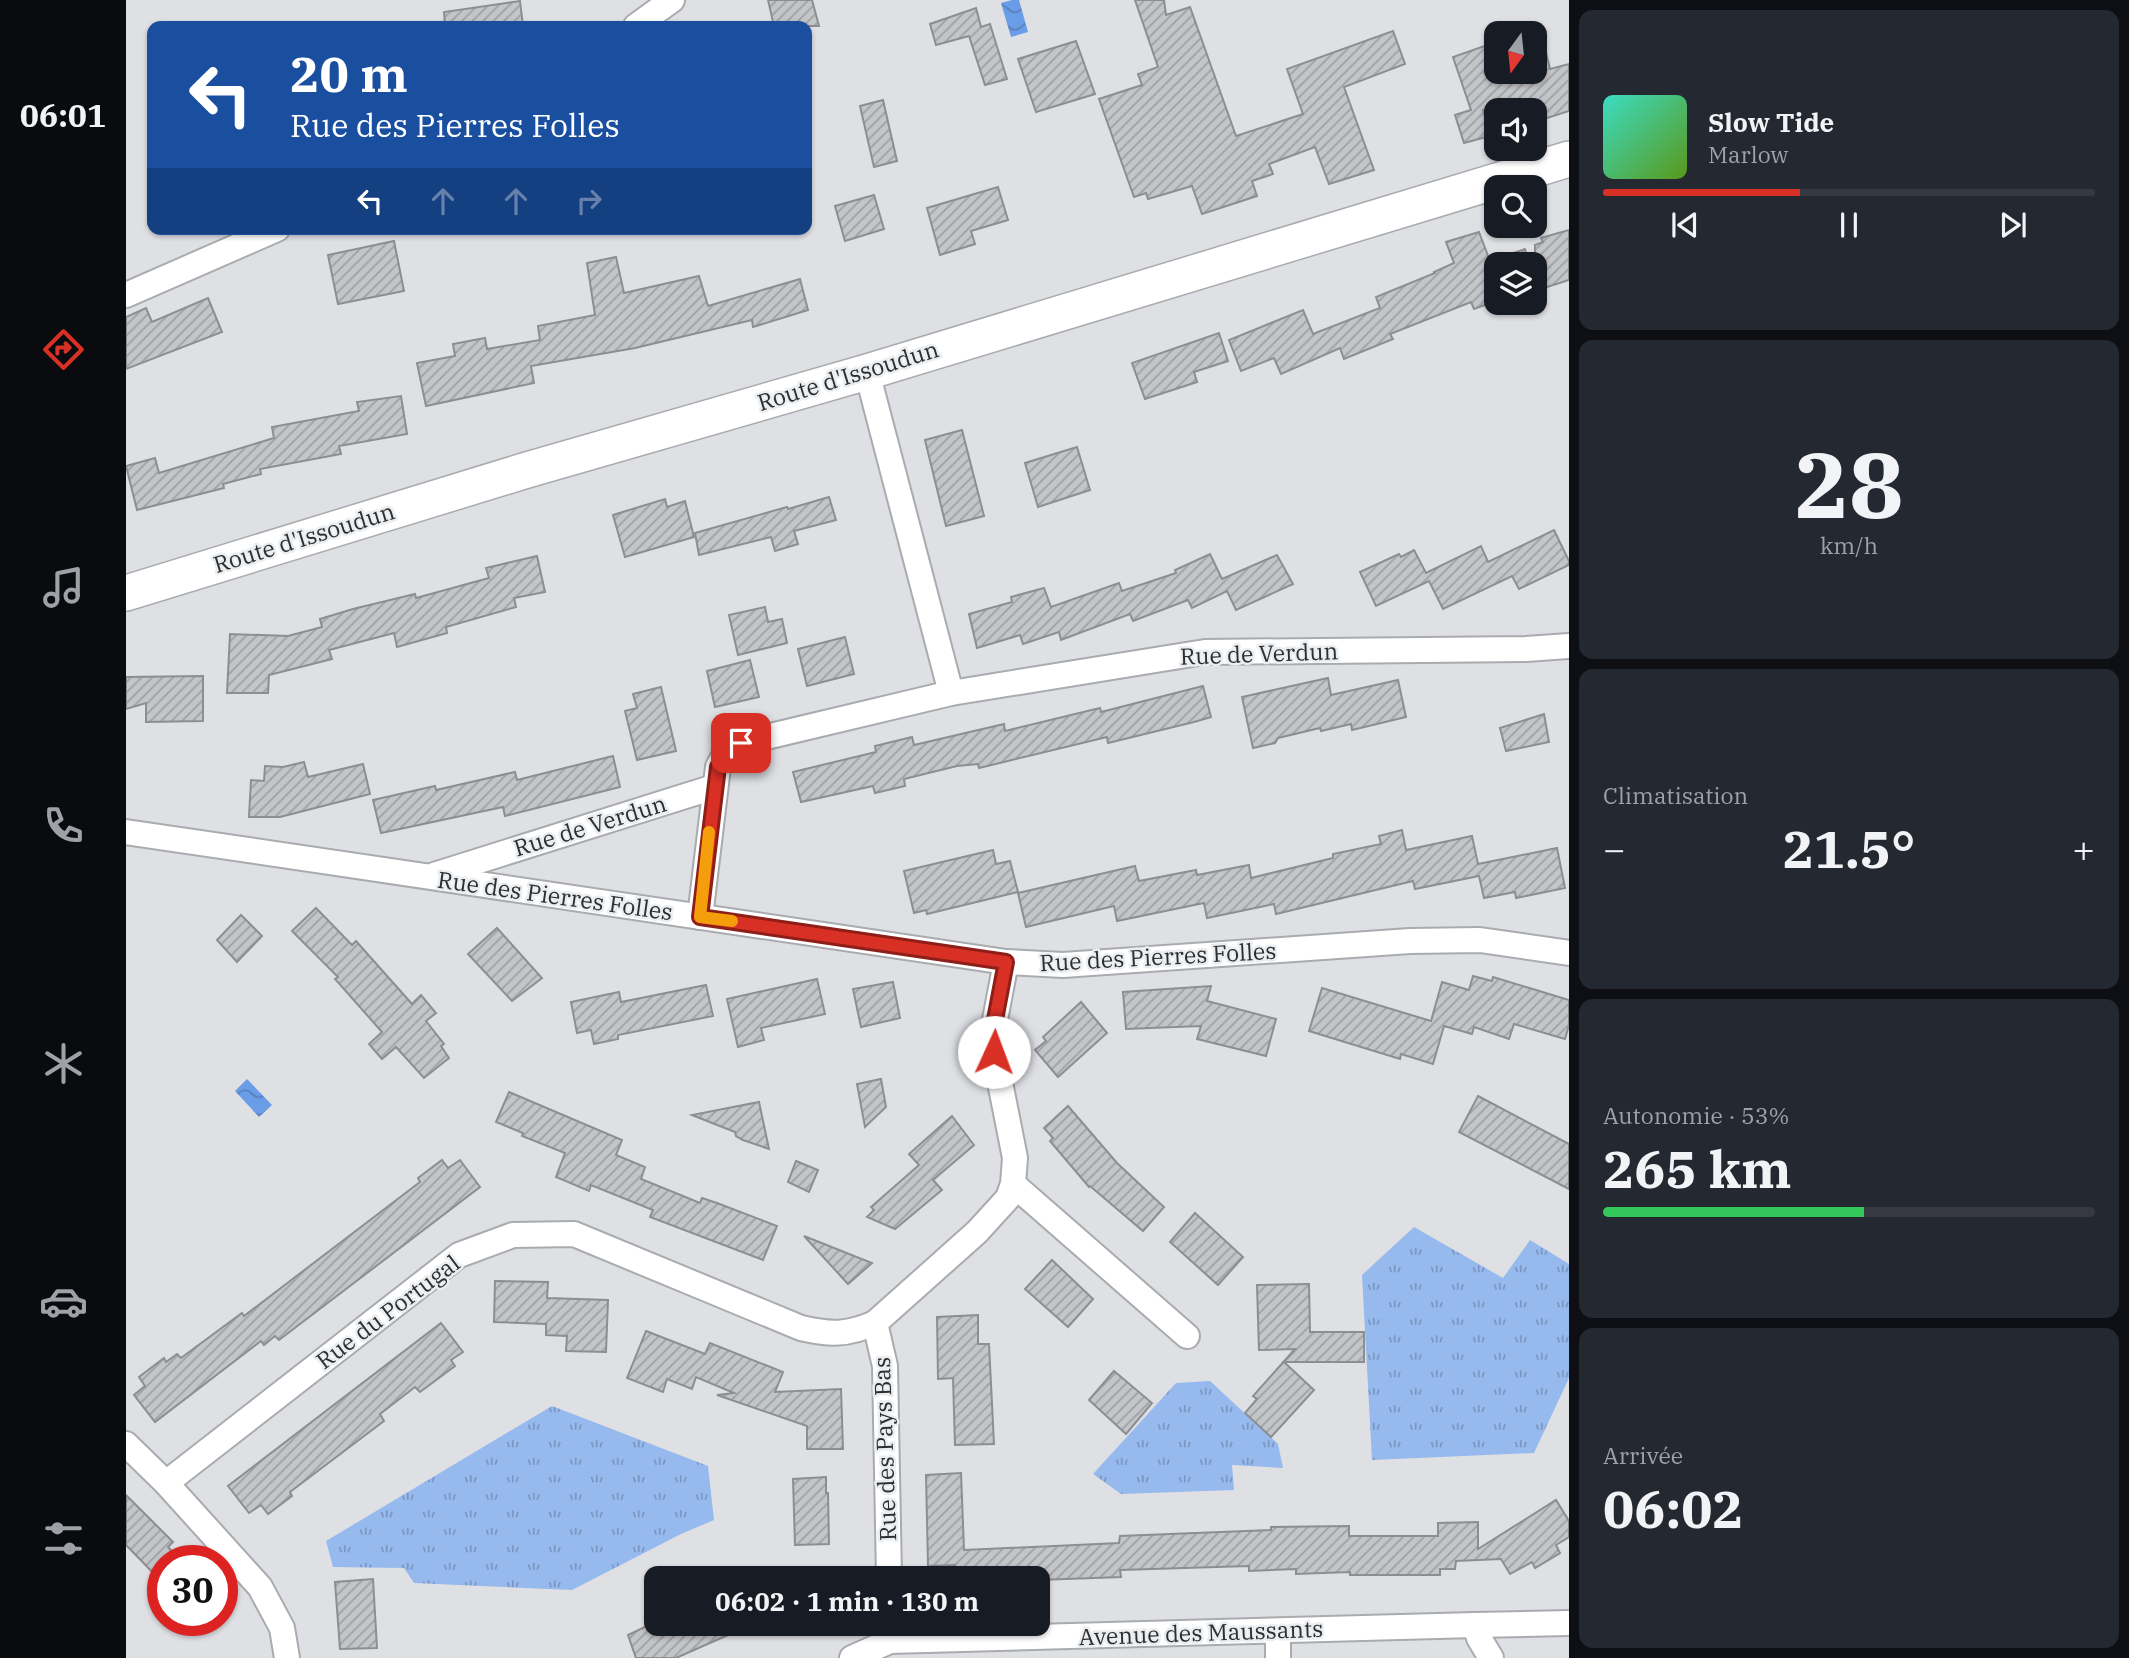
<!DOCTYPE html>
<html lang="fr">
<meta charset="utf-8">
<style>
:root{--surface:#171b24;--page:#242831;--text:#f1f3f6;--muted:#9ea1a6;--line:#363941;--accent:#d93025}
body{margin:0;font-family:"IBM Plex Serif",serif;background:var(--page);color:var(--text);height:100vh;display:flex;flex-direction:column;font-size:26px;white-space:nowrap}
*{box-sizing:border-box;margin:0}
p{font-size:23px;color:var(--muted)}
.icon{flex:none;width:38px;height:38px;fill:none;stroke:currentColor;stroke-width:2;stroke-linecap:round;stroke-linejoin:round}
.map{position:relative;flex:1;overflow:hidden}
.sheet{display:flex;flex-direction:column;gap:10px;padding:10px;background:#0d0f14;width:560px}
.sheet>*{flex:none}
.guide{position:absolute;left:21px;top:21px;width:665px;height:214px;border-radius:14px;box-shadow:0 2px 5px #0004;background:#1a4fa0;color:#fff;overflow:hidden}
.needle{width:46px;rotate:195deg}
.buttons{position:absolute;left:1358px;top:21px;display:grid;gap:14px}
.buttons a{display:grid;place-items:center;width:63px;height:63px;border-radius:14px;background:var(--surface);box-shadow:0 2px 5px #0004;font-size:35px}
.speed{position:absolute;left:21px;top:1545px;display:flex;gap:14px;font-size:35px;font-weight:700;text-align:center}
.speed>*{display:grid;place-content:center;width:91px;height:91px;border-radius:50%;background:var(--surface);box-shadow:0 2px 5px #0004;line-height:1}
.speed .limit{border:10px solid #d22;background:#fff;color:#111}
.pin{position:absolute;display:grid;place-items:center;width:60px;height:60px;color:#fff;margin:-30px;border-radius:14px;box-shadow:0 4px 10px #0006}
.me{position:absolute;width:77px;margin:-38px;rotate:2deg;stroke-linejoin:round;filter:drop-shadow(0 0 5px #0008)}
.turn{display:flex;align-items:center;gap:24px;height:147px;padding:0 28px;font-size:32px}
.turn .icon{width:91px;height:91px;stroke-width:2.5}
.turn b{display:block;font-size:49px;line-height:60px}
.lanes{display:flex;align-items:center;height:66px;padding:0 28px;background:#0003;justify-content:center;gap:35px;direction:ltr}
.lanes .off{opacity:.35}
.big{font-size:52px;font-weight:800;line-height:1.1}
.sheet .widget{flex:1;display:flex;flex-direction:column;justify-content:center;gap:10px;min-width:0;padding:0 24px;border-radius:14px;background:var(--page)}
.sheet .dial{align-items:center;gap:0}
.dial b{font-size:91px;line-height:1}
.song{display:flex;align-items:center;gap:21px}
.cover{width:84px;height:84px;border-radius:10px;background:linear-gradient(135deg,hsl(170 70% 55%),hsl(90 70% 35%))}
.played{height:7px;border-radius:4px;background:linear-gradient(90deg,var(--accent) 40%,var(--line) 40%)}
.keys{display:flex;justify-content:space-around;direction:ltr}
.heat{display:flex;justify-content:space-between;align-items:center;font-size:38px;direction:ltr}
.charge{height:10px;border-radius:5px;background:linear-gradient(90deg,#34c759 53%,var(--line) 0)}
.trip{position:absolute;left:518px;top:1566px;width:406px;height:70px;border-radius:14px;background:var(--surface);box-shadow:0 2px 5px #0004;font-weight:800;line-height:70px;text-align:center}
main{display:flex;flex:1;min-height:0}
.tabs{display:flex;flex-direction:column;width:126px;justify-content:space-around;align-items:center;background:#090b0e;color:var(--muted)}
.tabs .icon{width:49px;height:49px}
.tabs .active{color:var(--accent)}
.tabs b{font-size:32px;color:var(--text)}
.map>svg:first-child{display:block}
</style>
<main>
<nav class="tabs">
<b>06:01</b>
<svg class="icon active" aria-label="directions" viewBox="0 0 24 24"><path d="M12 3l9 9-9 9-9-9zM9 14v-3h6M13 9l2 2-2 2"/></svg>
<svg class="icon" aria-label="music" viewBox="0 0 24 24"><path d="M9 18V5l10-2v13"/><circle cx="6" cy="18" r="3"/><circle cx="16" cy="16" r="3"/></svg>
<svg class="icon" aria-label="phone" viewBox="0 0 24 24"><path d="M5 4h4l2 5-3 2q2 4 5 5l2-3 5 2v4C11 20 4 13 5 4z"/></svg>
<svg class="icon" aria-label="climate" viewBox="0 0 24 24"><path d="M12 3v18M4 7l16 10M4 17L20 7"/></svg>
<svg class="icon" aria-label="car" viewBox="0 0 24 24"><path d="M5 17H2v-5l4-1 3-4h7l3 4 3 1v5h-3M9 17h6M6 11h13"/><circle cx="7" cy="17" r="2"/><circle cx="17" cy="17" r="2"/></svg>
<svg class="icon" aria-label="filters" viewBox="0 0 24 24"><path d="M4 7h16M4 17h16"/><circle cx="9" cy="7" r="2"/><circle cx="15" cy="17" r="2"/></svg>
</nav>
<div class="map">
<svg width="1443" height="1658" viewBox="0 0 1443 1658">
<defs>
<pattern id="grass-tufts" width="24" height="20" patternUnits="userSpaceOnUse" patternTransform="scale(1.75)"><rect width="24" height="20" fill="#96b9ee"/><path d="M3 7l-1-3M5 7V3M7 7l1-3M15 17l-1-3M17 17v-4M19 17l1-3" fill="none" stroke="#7b97c1"/></pattern>
<pattern id="water-waves" width="16" height="10" patternUnits="userSpaceOnUse" patternTransform="scale(1.75)"><rect width="16" height="10" fill="#6a9de8"/><path d="M0 5q4-4 8 0t8 0" fill="none" stroke="#5880bc"/></pattern>
<pattern id="building-hatch" width="6" height="6" patternUnits="userSpaceOnUse" patternTransform="scale(1.75)"><rect width="6" height="6" fill="#c3c5c9"/><path d="M-1 1l2-2M0 6l6-6M5 7l2-2" fill="none" stroke="#9fa0a4"/></pattern>
</defs>
<rect width="100%" height="100%" fill="#dee0e4"/>
<g fill="url(#grass-tufts)">
<polygon points="1288,1227 1377,1278 1404,1240 1443,1264 1443,1378 1408,1453 1246,1460 1236,1275"/>
<polygon points="1084,1381 1152,1444 1157,1468 1106,1465 1108,1490 995,1494 967,1474 1050,1383"/>
<polygon points="426,1406 582,1466 588,1520 555,1534 446,1590 288,1583 278,1568 207,1567 200,1541"/>
</g>
<g fill="url(#water-waves)">
<polygon points="886,0 893,0 902,32 885,37 875,3"/>
<polygon points="121,1079 146,1105 133,1117 109,1091"/>
</g>
<g fill="url(#building-hatch)" stroke="#8c8e92" stroke-width="2">
<polygon points="642,0 686,0 693,26 648,26"/>
<polygon points="1009,0 1038,0 1040,15 1064,7 1110,136 1177,114 1161,69 1267,31 1279,64 1218,87 1248,170 1203,184 1189,147 1143,164 1147,174 1126,181 1131,196 1076,214 1066,186 1022,199 1020,193 1008,197 973,99 1016,85 1012,74 1032,67"/>
<polygon points="394,1 397,26 319,26 318,12"/>
<polygon points="850,8 855,27 864,24 881,79 859,85 843,36 810,45 804,24"/>
<polygon points="1408,28 1413,45 1418,44 1424,69 1443,64 1443,111 1409,122 1409,110 1357,110 1364,136 1338,143 1329,115 1345,110 1327,57 1370,42 1370,72 1409,72 1409,33 1395,33"/>
<polygon points="950,41 969,94 910,112 892,59"/>
<polygon points="757,100 771,161 748,167 734,106"/>
<polygon points="872,187 882,220 845,231 849,244 814,255 801,208"/>
<polygon points="748,195 758,229 719,241 709,206"/>
<polygon points="1443,230 1443,280 1409,291 1409,245 1417,242 1415,238"/>
<polygon points="1353,232 1364,261 1399,249 1403,264 1370,264 1370,301 1348,309 1345,302 1264,334 1267,339 1218,359 1214,348 1155,374 1148,358 1115,371 1103,340 1177,310 1187,334 1254,308 1250,297 1309,273 1308,272 1328,263 1320,242"/>
<polygon points="268,241 278,291 212,304 202,255"/>
<polygon points="490,257 498,293 573,276 582,306 674,279 682,310 627,327 626,320 509,348 405,366 408,383 300,406 291,363 329,356 327,344 359,338 361,349 414,340 412,326 469,315 461,263"/>
<polygon points="82,298 96,332 0,369 0,317 20,308 26,322"/>
<polygon points="1093,333 1102,361 1068,372 1071,382 1019,399 1006,363"/>
<polygon points="275,396 281,434 213,446 215,454 134,469 135,474 97,484 98,488 11,510 0,466 29,458 33,473 148,438 146,427 233,411 231,402"/>
<polygon points="836,430 858,516 820,526 799,440"/>
<polygon points="951,447 964,490 912,507 899,463"/>
<polygon points="703,497 710,520 668,531 672,544 649,551 645,537 573,555 569,533 661,507 662,509"/>
<polygon points="539,499 541,507 559,501 568,537 499,557 487,515"/>
<polygon points="1428,530 1443,561 1443,565 1393,589 1386,576 1317,609 1303,581 1250,606 1234,572 1273,554 1275,557 1288,550 1300,573 1355,546 1362,562"/>
<polygon points="1084,554 1096,579 1151,555 1167,584 1110,610 1101,591 1066,608 1062,600 1007,621 1004,614 935,640 933,632 897,644 894,635 851,648 843,614 886,602 885,597 918,588 925,607 993,583 996,591 1050,573 1049,570"/>
<polygon points="411,556 419,592 388,598 390,607 320,627 321,633 271,647 268,633 203,650 206,659 143,675 142,693 101,693 104,634 162,636 196,627 194,619 227,609 289,594 290,598 363,578 360,568"/>
<polygon points="639,607 642,622 656,619 661,643 612,655 603,615"/>
<polygon points="719,637 728,674 681,686 672,649"/>
<polygon points="624,660 633,697 589,707 581,671"/>
<polygon points="77,676 77,721 20,722 20,703 0,709 0,677"/>
<polygon points="1202,678 1205,695 1272,680 1280,717 1226,730 1225,724 1195,731 1194,728 1152,738 1149,743 1127,748 1116,697"/>
<polygon points="1077,686 1085,717 1068,722 982,743 981,737 853,768 852,764 831,766 778,779 779,786 749,793 747,786 675,802 667,772 750,752 749,746 786,737 788,745 878,724 879,731 974,708 975,712"/>
<polygon points="535,687 550,751 511,760 499,711 511,708 507,694"/>
<polygon points="1418,714 1423,742 1380,751 1374,728"/>
<polygon points="487,756 494,787 379,816 377,807 255,833 247,800 309,786 310,790 389,772 391,780"/>
<polygon points="178,762 182,777 237,764 244,794 154,817 123,817 125,780 138,781 139,766 157,767"/>
<polygon points="1276,830 1280,850 1346,836 1352,864 1431,848 1439,888 1390,898 1389,892 1358,898 1353,876 1289,889 1287,881 1150,914 1148,904 1081,918 1078,903 991,921 988,906 900,927 892,893 1009,866 1013,881 1070,870 1071,875 1123,865 1125,878 1207,858 1207,854 1255,844 1253,836"/>
<polygon points="867,850 870,864 884,861 892,892 801,914 800,910 788,913 778,871"/>
<polygon points="190,908 226,945 230,941 286,1004 295,995 310,1013 300,1021 318,1044 315,1046 323,1058 298,1078 270,1047 256,1059 243,1044 256,1032 209,979 212,977 166,931"/>
<polygon points="115,915 136,936 111,962 91,940"/>
<polygon points="371,928 416,978 386,1001 342,954"/>
<polygon points="1347,976 1366,981 1367,977 1443,1000 1443,1025 1439,1039 1388,1024 1383,1039 1348,1027 1346,1034 1318,1026 1307,1064 1275,1054 1274,1059 1183,1031 1196,988 1305,1021 1316,982 1343,990"/>
<polygon points="691,979 699,1014 635,1028 638,1040 612,1047 601,999"/>
<polygon points="767,982 774,1018 735,1027 727,989"/>
<polygon points="580,985 587,1016 492,1035 492,1039 468,1044 465,1030 451,1033 445,1002 493,992 495,1002"/>
<polygon points="1085,986 1081,1001 1150,1019 1140,1056 1071,1039 1075,1026 1000,1029 997,992"/>
<polygon points="955,1002 981,1033 932,1077 909,1050 920,1041 917,1037"/>
<polygon points="755,1079 760,1107 739,1127 731,1084"/>
<polygon points="383,1092 496,1140 490,1155 519,1167 515,1179 574,1203 576,1198 591,1203 651,1226 637,1260 524,1217 527,1210 465,1185 463,1191 430,1177 439,1153 396,1136 397,1133 370,1122"/>
<polygon points="1352,1096 1443,1144 1443,1189 1333,1132"/>
<polygon points="633,1102 643,1149 617,1140 610,1136 609,1132 566,1115"/>
<polygon points="942,1106 991,1163 1038,1207 1017,1231 964,1186 963,1187 924,1141 927,1138 918,1128"/>
<polygon points="826,1116 848,1145 807,1180 816,1190 769,1229 741,1217 748,1210 745,1207 793,1165 783,1154"/>
<polygon points="316,1160 322,1168 334,1160 354,1187 153,1340 149,1336 138,1345 135,1341 29,1422 8,1395 19,1386 13,1377 38,1358 40,1362 51,1354 55,1358 116,1313 118,1316 294,1182 292,1178"/>
<polygon points="670,1161 692,1170 683,1192 662,1182"/>
<polygon points="1069,1213 1117,1257 1092,1285 1044,1242"/>
<polygon points="678,1236 746,1263 722,1284"/>
<polygon points="926,1260 967,1299 942,1327 899,1289"/>
<polygon points="369,1281 422,1282 421,1298 482,1300 480,1352 440,1351 441,1336 420,1335 420,1324 368,1322"/>
<polygon points="1183,1284 1184,1332 1238,1332 1238,1362 1158,1362 1188,1390 1145,1437 1119,1413 1131,1399 1127,1396 1169,1349 1133,1350 1131,1285"/>
<polygon points="852,1315 852,1344 863,1344 868,1444 829,1445 827,1378 812,1379 811,1317"/>
<polygon points="315,1323 337,1352 325,1360 329,1366 294,1392 289,1387 254,1414 258,1421 164,1492 166,1496 142,1514 135,1505 123,1513 102,1486"/>
<polygon points="520,1331 579,1354 584,1343 657,1372 649,1392 715,1389 717,1449 681,1449 681,1426 591,1395 608,1393 570,1377 566,1389 541,1379 537,1392 501,1378"/>
<polygon points="988,1371 1026,1403 1000,1434 963,1400"/>
<polygon points="835,1473 838,1550 993,1543 994,1536 1145,1530 1145,1527 1223,1526 1223,1536 1312,1536 1312,1523 1352,1522 1352,1549 1430,1500 1443,1521 1443,1537 1430,1545 1434,1553 1409,1568 1406,1562 1384,1574 1375,1559 1330,1561 1329,1569 1314,1569 1314,1575 1224,1575 1224,1572 1170,1574 1170,1569 1123,1571 1123,1566 994,1570 995,1577 912,1580 830,1578 829,1565 802,1566 800,1475"/>
<polygon points="700,1477 700,1493 702,1493 703,1544 669,1545 667,1479"/>
<polygon points="0,1495 47,1542 42,1547 55,1561 37,1561 37,1583 0,1545"/>
<polygon points="247,1579 251,1648 214,1649 209,1582"/>
<polygon points="525,1624 627,1624 550,1658 510,1658 502,1635"/>
</g>
<g fill="none" stroke-linecap="round" stroke-linejoin="round">
<g stroke="#a9abaf" stroke-width="28">
<g id="street">
<polyline points="510,26 546,0"/>
<polyline points="0,295 151,229"/>
<polyline points="741,372 825,693"/>
<polyline points="0,832 880,962 937,965 1284,941 1354,940 1443,953"/>
<polyline points="308,875 588,787"/>
<polyline points="574,917 592,767 600,752 615,743 825,693 1079,652 1400,649 1443,646"/>
<polyline points="887,1184 1061,1336"/>
<polyline points="0,1444 40,1483 134,1587 156,1628 161,1658"/>
<path d="M 40,1483 L 333,1255 L 387,1235 L 448,1234 L 675,1328 C 705,1335 721,1335 749,1323"/>
<polyline points="763,1578 759,1366 749,1323 851,1232 882,1198 887,1184 889,1158 868,1052 868,1025 880,962"/>
<polyline points="1349,1625 1443,1623"/>
<polyline points="1152,1631 1152,1658"/>
<polyline points="726,1658 764,1641 1349,1625 1353,1638 1365,1658"/>
</g>
</g>
<g stroke="#a9abaf" stroke-width="38">
<polyline id="secondary" points="0,593 401,470 741,372 1443,159"/>
</g>
<use href="#street" stroke="#fff" stroke-width="24"/>
<use href="#secondary" stroke="#fff" stroke-width="35"/>
</g>
<g fill="none" stroke-linecap="round" stroke-linejoin="round">
<g stroke="#8d1f18" stroke-width="18">
<polyline id="route" points="615,743 600,752 592,767 574,917 880,962 868,1025 868,1052"/>
</g>
<use href="#route" stroke="#d93025" stroke-width="12"/>
<polyline stroke="#f59e0b" stroke-width="12" points="583,832 574,917 606,921"/>
</g>
<g text-anchor="middle" stroke-width="5" stroke-linejoin="round" paint-order="stroke">
<g font-size="23" fill="#2d2e2f" stroke="#ebeef1">
<text transform="translate(722 376) rotate(-17)" y="8">Route d'Issoudun</text>
<text transform="translate(178 538) rotate(-17)" y="8">Route d'Issoudun</text>
<text transform="translate(1133 654) rotate(-2)" y="8">Rue de Verdun</text>
<text transform="translate(464 826) rotate(-17)" y="8">Rue de Verdun</text>
<text transform="translate(429 896) rotate(8)" y="8">Rue des Pierres Folles</text>
<text transform="translate(1032 957) rotate(-3)" y="8">Rue des Pierres Folles</text>
<text transform="translate(262 1312) rotate(-37)" y="8">Rue du Portugal</text>
<text transform="translate(759 1449) rotate(-92)" y="8">Rue des Pays Bas</text>
<text transform="translate(1075 1633) rotate(-2)" y="8">Avenue des Maussants</text>
</g>
</g>
</svg>
<div class="buttons">
<a><svg class="needle" viewBox="-14 -14 28 28"><path d="M0-13l5 13h-10z" fill="#e53935"/><path d="M0 13l5-13h-10z" fill="#9ea1a6"/></svg></a>
<a><svg class="icon" aria-label="sound" viewBox="0 0 24 24"><path d="M4 9h4l5-4v14l-5-4H4zM17 9q2 3 0 6"/></svg></a>
<a><svg class="icon" aria-label="search" viewBox="0 0 24 24"><circle cx="10" cy="10" r="6"/><path d="M15 15l6 6"/></svg></a>
<a><svg class="icon" aria-label="layers" viewBox="0 0 24 24"><path d="M12 4l9 5-9 5-9-5zM3 14l9 5 9-5"/></svg></a>
</div>
<div class="speed"><div class="limit">30</div></div>
<div class="pin" style="left:615px;top:743px;background:#d93025"><svg class="icon" aria-label="arrive" viewBox="0 0 24 24"><path d="M6 21V4h12l-3 4 3 4H6"/></svg></div>
<svg class="me" style="left:868px;top:1052px" viewBox="-20 -20 40 40"><circle r="19" fill="#fff"/><path d="M0-13L10 11 0 6-10 11z" fill="#d93025"/></svg>
<div class="trip">06:02 · 1 min · 130 m</div>
<div class="guide">
<div class="turn"><svg class="icon" aria-label="left" viewBox="0 0 24 24"><path d="M17 20v-9H6M10 6l-5 5 5 5"/></svg><div><b>20 m</b>Rue des Pierres Folles</div></div>
<div class="lanes"><svg class="icon" aria-label="left" viewBox="0 0 24 24"><path d="M17 20v-9H6M10 6l-5 5 5 5"/></svg><svg class="icon off" aria-label="ahead" viewBox="0 0 24 24"><path d="M12 20V5M6 11l6-6 6 6"/></svg><svg class="icon off" aria-label="ahead" viewBox="0 0 24 24"><path d="M12 20V5M6 11l6-6 6 6"/></svg><svg class="icon off" aria-label="right" viewBox="0 0 24 24"><path d="M7 20v-9h11M14 6l5 5-5 5"/></svg></div>
</div>
</div>
<section class="sheet">
<div class="widget">
<div class="song"><i class="cover"></i><div><b>Slow Tide</b><p>Marlow</p></div></div>
<div class="played"></div>
<div class="keys"><svg class="icon" aria-label="previous" viewBox="0 0 24 24"><path d="M18 5L8 12l10 7zM5 5v14"/></svg><svg class="icon" aria-label="pause" viewBox="0 0 24 24"><path d="M8 5v14M16 5v14"/></svg><svg class="icon" aria-label="next" viewBox="0 0 24 24"><path d="M6 5l10 7-10 7zM19 5v14"/></svg></div>
</div>
<div class="widget dial"><b>28</b><p>km/h</p></div>
<div class="widget"><p>Climatisation</p>
<div class="heat"><a>−</a><b class="big">21.5°</b><a>+</a></div>
</div>
<div class="widget"><p>Autonomie · 53%</p><b class="big">265 km</b><div class="charge"></div></div>
<div class="widget"><p>Arrivée</p><b class="big">06:02</b></div>
</section>
</main>
